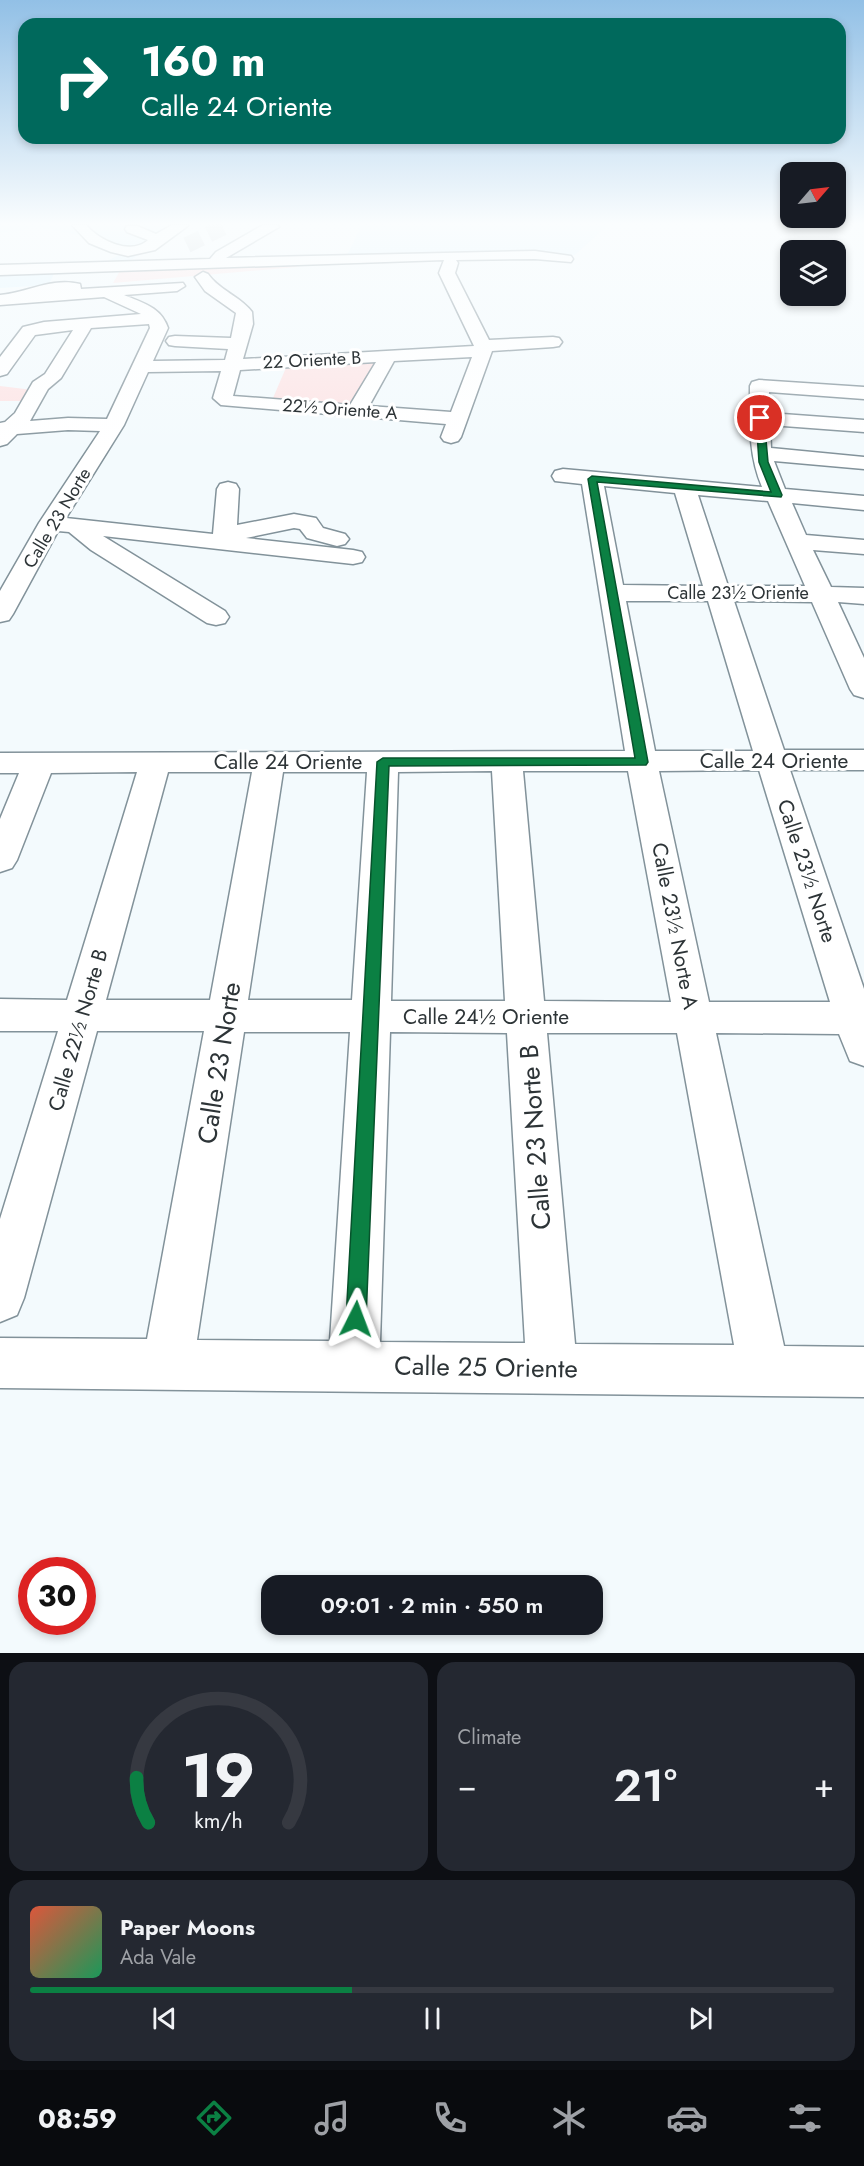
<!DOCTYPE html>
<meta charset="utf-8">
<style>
:root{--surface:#171b24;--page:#242831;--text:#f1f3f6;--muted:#9ea1a6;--line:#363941;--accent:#0b8043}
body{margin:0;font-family:Jost,sans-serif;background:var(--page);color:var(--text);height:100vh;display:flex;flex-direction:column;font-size:22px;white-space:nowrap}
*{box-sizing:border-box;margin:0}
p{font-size:20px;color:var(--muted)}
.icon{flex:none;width:33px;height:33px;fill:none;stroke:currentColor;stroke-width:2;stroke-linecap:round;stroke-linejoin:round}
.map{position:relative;height:1653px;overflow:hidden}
.details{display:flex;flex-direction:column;gap:9px;padding:9px;background:#0d0f14;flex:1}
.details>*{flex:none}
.top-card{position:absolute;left:18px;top:18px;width:828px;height:126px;border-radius:18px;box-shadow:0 3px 9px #0003;background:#00695c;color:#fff;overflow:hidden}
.needle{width:39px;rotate:62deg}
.buttons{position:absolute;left:780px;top:162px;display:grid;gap:12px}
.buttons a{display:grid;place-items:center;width:66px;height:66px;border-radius:12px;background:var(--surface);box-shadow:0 3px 9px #0003;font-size:30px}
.speed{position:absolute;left:18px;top:1557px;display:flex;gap:12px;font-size:30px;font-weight:700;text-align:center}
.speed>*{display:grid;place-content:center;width:78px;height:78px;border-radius:50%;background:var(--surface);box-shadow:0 3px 9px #0003;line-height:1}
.speed .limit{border:9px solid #d22;background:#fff;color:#111}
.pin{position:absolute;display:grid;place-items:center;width:51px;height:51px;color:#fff;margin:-26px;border:3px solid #fff;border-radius:50%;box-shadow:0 2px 6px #0007}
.me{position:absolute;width:66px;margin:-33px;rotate:3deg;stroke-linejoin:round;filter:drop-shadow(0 0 4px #0008)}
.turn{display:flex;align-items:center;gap:21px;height:126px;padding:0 24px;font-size:27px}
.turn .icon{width:78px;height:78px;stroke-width:2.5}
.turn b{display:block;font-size:42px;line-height:51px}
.big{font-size:45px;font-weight:600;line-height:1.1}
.details .widget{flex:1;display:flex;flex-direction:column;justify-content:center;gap:9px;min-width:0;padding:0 21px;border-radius:18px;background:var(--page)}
.details .dial{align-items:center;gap:0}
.dial svg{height:156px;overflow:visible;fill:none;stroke:var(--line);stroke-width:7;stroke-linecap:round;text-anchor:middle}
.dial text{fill:var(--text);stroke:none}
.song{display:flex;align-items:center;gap:18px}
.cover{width:72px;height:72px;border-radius:9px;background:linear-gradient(135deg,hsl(10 70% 55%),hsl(150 70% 35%))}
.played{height:6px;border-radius:3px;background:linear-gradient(90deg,var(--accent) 40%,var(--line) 40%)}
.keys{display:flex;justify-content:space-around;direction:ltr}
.heat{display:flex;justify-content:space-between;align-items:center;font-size:33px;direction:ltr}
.details .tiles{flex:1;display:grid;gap:9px;grid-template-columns:1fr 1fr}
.widget:last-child{grid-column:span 2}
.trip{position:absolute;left:261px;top:1575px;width:342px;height:60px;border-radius:18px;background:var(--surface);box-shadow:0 3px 9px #0003;font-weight:600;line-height:60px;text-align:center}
.menu{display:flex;height:96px;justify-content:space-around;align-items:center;background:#090b0e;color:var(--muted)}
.menu .icon{width:42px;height:42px}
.menu .current{color:var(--accent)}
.menu b{font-size:27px;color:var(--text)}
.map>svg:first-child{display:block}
</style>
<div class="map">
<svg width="864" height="1653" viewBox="0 0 864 1653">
<rect width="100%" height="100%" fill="#f3fafd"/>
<g fill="#e0f5ff">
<polygon points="0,225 190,225 127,262 106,262 120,254 82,236 36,226 19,231 0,232"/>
<polygon points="362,225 608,225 575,255 544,251 347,255"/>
<polygon points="55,271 49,285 0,288 0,272"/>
</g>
<g fill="#fde3e4">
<polygon points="296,263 297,267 113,283 121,269"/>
<polygon points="383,359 354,405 273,398 288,363"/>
<polygon points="0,386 33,390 25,401 0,401"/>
</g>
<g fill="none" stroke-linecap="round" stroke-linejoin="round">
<polyline stroke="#cbd2d5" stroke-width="16" stroke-dasharray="16 8" stroke-linecap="butt" points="187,245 228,225"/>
<g stroke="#82929a" stroke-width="3">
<g id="minor">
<path d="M 72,225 L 86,225 C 99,240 130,256 148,240 L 127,232 L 125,229 L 127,226 L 137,226 L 156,234 L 172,225 L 189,225 L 155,250 L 128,256 L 111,252 L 89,243 Z"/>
<path d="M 263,225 L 277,225 L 279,227 L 226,258 L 535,251 L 571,256 L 573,259 L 571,262 L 535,259 L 456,260 L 458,263 L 455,273 L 489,340 L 553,337 L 559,338 L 562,342 L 559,346 L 553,347 L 492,351 L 461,437 L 458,441 L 451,443 L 444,441 L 441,437 L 446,424 L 221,405 L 213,398 L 221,371 L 148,372 L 124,425 L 66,518 L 213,534 L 217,489 L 220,484 L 228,482 L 236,484 L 239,489 L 237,525 L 294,514 L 316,518 L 323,528 L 345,534 L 349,539 L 345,544 L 337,546 L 307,538 L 300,529 L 294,528 L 246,538 L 353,550 L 362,552 L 365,557 L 362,562 L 353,564 L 103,536 L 225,611 L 229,617 L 225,623 L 216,625 L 207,623 L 91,550 L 69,532 L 58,531 L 13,614 L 9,620 L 0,622 L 0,591 L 39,523 L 100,431 L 68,430 L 17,434 L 7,444 L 0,446 L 0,423 L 5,422 L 15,413 L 33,382 L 45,374 L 73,330 L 35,335 L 7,374 L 0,376 L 0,357 L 23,327 L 44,322 L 141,314 L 104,297 L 0,305 L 0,295 C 27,293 51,277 80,284 L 81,289 L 183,283 L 185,286 L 177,291 L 124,295 C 143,303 161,307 168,328 L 153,361 L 225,360 L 228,349 L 175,346 L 169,345 L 166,341 L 169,337 L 175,336 L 231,338 L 236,313 L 205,291 L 195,277 L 203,272 L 208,274 C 220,291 240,296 252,312 L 253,324 L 243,359 L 474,346 L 439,273 L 444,260 L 0,275 L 0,265 L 210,259 L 216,252 ZM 149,324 L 150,328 L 107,419 L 68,418 L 30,421 L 48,389 L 61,378 L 91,328 ZM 472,357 L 451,412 L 369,406 L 394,361 ZM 376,362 L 350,405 L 233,396 L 240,370 Z"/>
<path d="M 759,380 L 864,387 L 864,399 L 769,392 L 769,413 L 864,420 L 864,432 L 770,425 L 771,448 L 864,457 L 864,469 L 774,461 L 785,489 L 864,496 L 864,510 L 792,503 L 806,535 L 864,540 L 864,554 L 813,550 L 831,587 L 864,588 L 864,604 L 838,602 L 864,658 L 864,698 L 854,695 L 850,689 L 812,602 L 734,601 L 784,750 L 864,750 L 864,770 L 790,770 L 864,989 L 864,1066 L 850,1061 L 839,1034 L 716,1033 L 784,1346 L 864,1347 L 864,1397 L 0,1388 L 0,1338 L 147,1339 L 204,1031 L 97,1031 L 24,1298 L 17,1315 L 0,1322 L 0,1219 L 58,1031 L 0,1031 L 0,999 L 67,1000 L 137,772 L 51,773 L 17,860 L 12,868 L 0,872 L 0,819 L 19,773 L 0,773 L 0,753 L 625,751 L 582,484 L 555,481 L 552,476 L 555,471 L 563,469 L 762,487 C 748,454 750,422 750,386 L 752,382 ZM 604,486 L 675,493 L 703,586 L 623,585 ZM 698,495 L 768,501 L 805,586 L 728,586 ZM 626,601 L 708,601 L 753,751 L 655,751 ZM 759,770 L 830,1002 L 709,1002 L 659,771 ZM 492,771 L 505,1001 L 391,1001 L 398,772 ZM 523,771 L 628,771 L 671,1002 L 544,1001 ZM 168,772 L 252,772 L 210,1000 L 106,1000 ZM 283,772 L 367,772 L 352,1000 L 248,1000 ZM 244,1032 L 350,1032 L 330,1341 L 197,1340 ZM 390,1032 L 507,1033 L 525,1343 L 380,1342 ZM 547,1033 L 677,1033 L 734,1345 L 575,1344 Z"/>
</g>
</g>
<use href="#minor" fill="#fff" fill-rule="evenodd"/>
</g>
<linearGradient id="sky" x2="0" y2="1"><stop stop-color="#92c0e6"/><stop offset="0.49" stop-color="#fafdfe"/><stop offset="1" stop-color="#fafdfe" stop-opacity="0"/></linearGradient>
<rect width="864" height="456" fill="url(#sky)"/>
<polygon fill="#0b8043" stroke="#07532c" stroke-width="1.5" points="760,415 764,418 768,462 782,495 781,497 597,482 648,762 646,765 389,766 366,1319 363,1326 356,1329 349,1326 346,1319 377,762 383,758 635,758 588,479 592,476 771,492 759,462 756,418"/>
<g text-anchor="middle" stroke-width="6" stroke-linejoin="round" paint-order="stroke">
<g font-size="18" fill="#2d3437" stroke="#fff">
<text transform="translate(312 360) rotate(-3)" y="6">22 Oriente B</text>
<text transform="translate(340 409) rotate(4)" y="6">22½ Oriente A</text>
<text transform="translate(57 518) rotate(-59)" y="6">Calle 23 Norte</text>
<text x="738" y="599">Calle 23½ Oriente</text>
</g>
<g font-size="21" fill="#2d3437" stroke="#fff">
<text x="774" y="768">Calle 24 Oriente</text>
<text x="288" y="769">Calle 24 Oriente</text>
<text transform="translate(807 871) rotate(72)" y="7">Calle 23½ Norte</text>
<text transform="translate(675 926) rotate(79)" y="7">Calle 23½ Norte A</text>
<text x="486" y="1024">Calle 24½ Oriente</text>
<text transform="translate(78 1030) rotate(-74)" y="7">Calle 22½ Norte B</text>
</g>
<g font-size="26" fill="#2d3437" stroke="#fff">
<text transform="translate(219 1063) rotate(-81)" y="9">Calle 23 Norte</text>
<text transform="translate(535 1137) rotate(-94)" y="9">Calle 23 Norte B</text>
<text transform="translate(486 1367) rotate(1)" y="9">Calle 25 Oriente</text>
</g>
</g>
</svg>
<div class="buttons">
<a><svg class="needle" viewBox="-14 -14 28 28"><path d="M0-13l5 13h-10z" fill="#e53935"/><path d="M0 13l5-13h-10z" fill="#9ea1a6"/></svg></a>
<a><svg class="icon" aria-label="layers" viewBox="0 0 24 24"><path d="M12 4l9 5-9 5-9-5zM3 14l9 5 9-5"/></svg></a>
</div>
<div class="speed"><div class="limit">30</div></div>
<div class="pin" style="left:760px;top:418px;background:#d93025"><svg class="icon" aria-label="arrive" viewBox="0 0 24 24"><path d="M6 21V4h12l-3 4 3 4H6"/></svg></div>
<svg class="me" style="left:356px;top:1319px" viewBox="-20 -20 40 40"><path d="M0-17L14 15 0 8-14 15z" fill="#0b8043" stroke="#fff" stroke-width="4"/></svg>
<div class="trip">09:01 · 2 min · 550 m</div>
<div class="top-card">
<div class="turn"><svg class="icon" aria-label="right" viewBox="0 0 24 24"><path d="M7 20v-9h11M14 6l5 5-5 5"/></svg><div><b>160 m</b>Calle 24 Oriente</div></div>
</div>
</div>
<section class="details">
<div class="tiles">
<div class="widget dial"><svg viewBox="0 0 100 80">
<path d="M14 69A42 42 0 1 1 86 69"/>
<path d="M14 69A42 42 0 0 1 8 46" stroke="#0b8043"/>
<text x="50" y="56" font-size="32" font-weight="700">19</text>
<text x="50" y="72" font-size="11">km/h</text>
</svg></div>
<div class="widget"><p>Climate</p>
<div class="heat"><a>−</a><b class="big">21°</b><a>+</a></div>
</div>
<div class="widget">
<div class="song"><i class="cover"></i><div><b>Paper Moons</b><p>Ada Vale</p></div></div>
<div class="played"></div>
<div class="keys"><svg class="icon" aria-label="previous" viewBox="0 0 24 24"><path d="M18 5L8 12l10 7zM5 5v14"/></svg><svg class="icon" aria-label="pause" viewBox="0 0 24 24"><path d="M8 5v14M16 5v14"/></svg><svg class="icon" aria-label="next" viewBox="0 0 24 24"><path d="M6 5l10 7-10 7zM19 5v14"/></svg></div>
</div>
</div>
</section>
<nav class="menu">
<b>08:59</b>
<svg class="icon current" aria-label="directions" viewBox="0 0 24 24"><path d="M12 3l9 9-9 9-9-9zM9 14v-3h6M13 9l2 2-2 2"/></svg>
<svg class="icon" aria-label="music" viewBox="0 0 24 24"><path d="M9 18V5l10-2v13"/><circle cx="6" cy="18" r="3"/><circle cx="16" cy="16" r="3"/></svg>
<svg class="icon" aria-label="phone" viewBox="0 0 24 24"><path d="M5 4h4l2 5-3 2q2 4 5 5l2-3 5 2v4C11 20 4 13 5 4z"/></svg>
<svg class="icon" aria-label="climate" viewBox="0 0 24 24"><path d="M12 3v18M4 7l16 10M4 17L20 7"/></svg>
<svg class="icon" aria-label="car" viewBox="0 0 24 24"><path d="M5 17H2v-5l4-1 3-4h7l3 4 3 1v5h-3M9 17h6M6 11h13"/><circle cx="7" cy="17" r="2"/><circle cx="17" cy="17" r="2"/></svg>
<svg class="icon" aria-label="filters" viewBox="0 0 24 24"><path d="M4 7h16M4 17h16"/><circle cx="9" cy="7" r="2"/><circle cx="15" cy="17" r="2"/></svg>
</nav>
